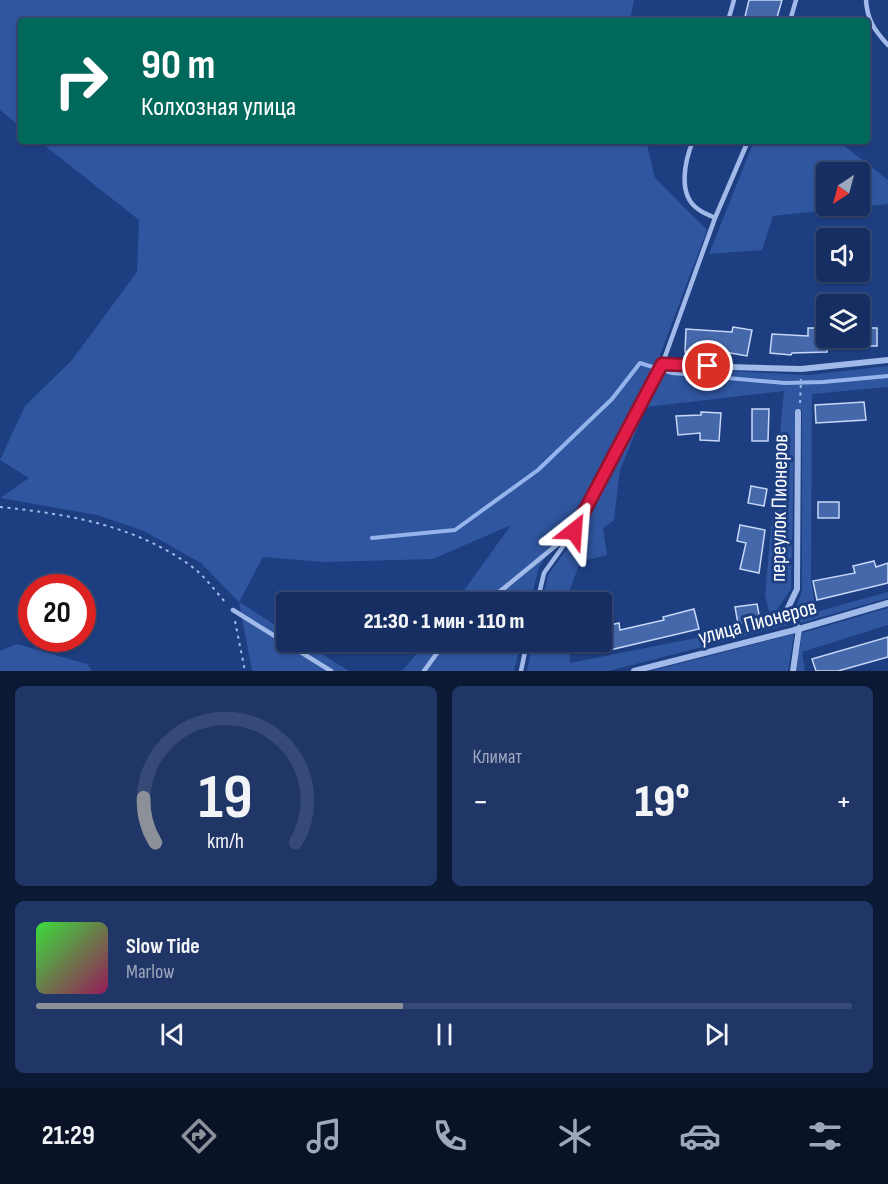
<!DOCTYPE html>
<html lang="ru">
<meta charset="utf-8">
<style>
:root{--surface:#162e61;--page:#1f3667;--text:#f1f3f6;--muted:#9ea8bd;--line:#354a76;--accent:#8c9099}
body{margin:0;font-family:"Sofia Sans Condensed",sans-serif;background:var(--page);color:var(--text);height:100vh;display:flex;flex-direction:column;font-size:22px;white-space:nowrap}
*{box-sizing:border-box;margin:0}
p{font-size:20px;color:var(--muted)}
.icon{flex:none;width:33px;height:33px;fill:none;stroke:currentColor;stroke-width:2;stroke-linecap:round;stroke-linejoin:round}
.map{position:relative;height:671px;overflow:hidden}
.drawer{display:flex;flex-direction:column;gap:15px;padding:15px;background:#0c1935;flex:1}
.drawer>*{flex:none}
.hud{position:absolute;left:18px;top:18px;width:852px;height:126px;border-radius:6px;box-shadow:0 2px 4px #0004,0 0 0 2px var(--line);background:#00695c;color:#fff;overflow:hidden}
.needle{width:39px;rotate:216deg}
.tools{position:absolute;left:816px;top:162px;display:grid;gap:12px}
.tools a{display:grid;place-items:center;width:54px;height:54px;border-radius:6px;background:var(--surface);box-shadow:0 2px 4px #0004,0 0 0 2px var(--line);font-size:30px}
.speed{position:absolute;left:18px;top:574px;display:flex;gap:12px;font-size:30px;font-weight:700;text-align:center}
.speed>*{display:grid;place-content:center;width:78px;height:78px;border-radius:50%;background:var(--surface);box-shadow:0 2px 4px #0004,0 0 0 2px var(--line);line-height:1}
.speed .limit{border:9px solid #d22;background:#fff;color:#111}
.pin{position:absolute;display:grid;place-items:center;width:51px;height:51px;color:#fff;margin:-26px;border:3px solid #fff;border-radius:50%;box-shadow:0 2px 6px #0007}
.me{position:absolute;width:66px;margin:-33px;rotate:28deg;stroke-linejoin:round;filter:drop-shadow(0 0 4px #0008)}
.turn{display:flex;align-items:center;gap:21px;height:126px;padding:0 24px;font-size:27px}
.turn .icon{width:78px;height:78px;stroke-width:2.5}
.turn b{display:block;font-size:42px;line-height:51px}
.big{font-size:45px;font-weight:800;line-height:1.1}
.drawer .card{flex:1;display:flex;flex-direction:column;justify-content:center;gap:9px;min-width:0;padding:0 21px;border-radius:9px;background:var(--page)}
.drawer .dial{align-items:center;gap:0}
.dial svg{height:156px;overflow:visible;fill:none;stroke:var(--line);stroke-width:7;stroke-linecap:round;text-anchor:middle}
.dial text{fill:var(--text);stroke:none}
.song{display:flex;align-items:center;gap:18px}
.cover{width:72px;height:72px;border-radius:9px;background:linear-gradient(135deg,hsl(120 70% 55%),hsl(330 70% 35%))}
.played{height:6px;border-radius:3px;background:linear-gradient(90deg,var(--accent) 45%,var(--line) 45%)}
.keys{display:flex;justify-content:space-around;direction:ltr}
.heat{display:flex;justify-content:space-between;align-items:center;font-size:33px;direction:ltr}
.drawer .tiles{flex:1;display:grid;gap:15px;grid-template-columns:1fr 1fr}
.card:last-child{grid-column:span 2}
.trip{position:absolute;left:276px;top:592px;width:336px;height:60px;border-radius:6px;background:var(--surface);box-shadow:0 2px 4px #0004,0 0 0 2px var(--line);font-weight:800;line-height:60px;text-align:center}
.tabs{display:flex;height:96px;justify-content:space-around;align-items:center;background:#091227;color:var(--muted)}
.tabs .icon{width:42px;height:42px}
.tabs .selected{color:var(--accent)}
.tabs b{font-size:27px;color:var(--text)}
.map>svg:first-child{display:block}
</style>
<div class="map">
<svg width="888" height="671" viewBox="0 0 888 671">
<rect width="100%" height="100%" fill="#1d3e81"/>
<g fill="#3056a0" fill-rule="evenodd">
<polygon points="0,0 634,0 630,21 21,21 21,127 0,110"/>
<polygon points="39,141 646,141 655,178 707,230 657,363 576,514 539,567 530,603 455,603 511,525 433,559 324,562 263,557 239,602 286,632 286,642 302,642 349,671 252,671 239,602 201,563 144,531 97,515 0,498 29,478 0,460 25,406 72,360 137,272 139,220"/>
<path d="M 754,141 L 838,141 L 888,180 L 888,204 L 773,216 L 762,250 L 709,254 ZM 826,172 L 860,172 L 860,206 L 826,206 Z"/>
<polygon points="888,366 888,387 812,394 811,580 816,612 888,592 888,598 801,623 794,613 802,591 802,410 795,410 791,589 776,611 787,625 609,671 527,671 533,642 568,642 570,663 772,623 765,595 784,391 646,407 620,470 614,520 603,528 607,555 580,562 565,603 542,603 548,575 579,532 664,368 809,375"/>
<polygon points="888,608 888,625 802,652 805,671 796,671 802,633"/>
<polygon points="794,634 788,671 651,671"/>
<polygon points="427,642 521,642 514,671 402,671"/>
<polygon points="17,644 87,664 92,671 0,671 0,651"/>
</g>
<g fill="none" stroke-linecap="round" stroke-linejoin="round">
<polyline stroke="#95b4eb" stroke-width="4" points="372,538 455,530 538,470 612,399 640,363 672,373 785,383 823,382 888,376"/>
</g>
<g fill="#4568ab" stroke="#c6d7f7" stroke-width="1.5">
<polygon points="749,0 782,0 776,21 744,21"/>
<polygon points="733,327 752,330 747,356 713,350 713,353 685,352 686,329 732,332"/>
<polygon points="808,328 826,328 827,352 792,353 791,355 770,353 772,334 808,336"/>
<rect x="860" y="328" width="17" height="18"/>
<polygon points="864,402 866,420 816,423 815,405"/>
<polygon points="752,409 769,409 768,441 752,441"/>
<polygon points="701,412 721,413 719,441 700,440 700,433 678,435 676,416 701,415"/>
<polygon points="751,486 767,489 764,506 748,503"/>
<rect x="818" y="502" width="21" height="16"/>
<polygon points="740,525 765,530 759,573 740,569 746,543 737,541"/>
<polygon points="874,561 876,567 888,563 888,583 817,600 813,581 855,573 853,566"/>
<polygon points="757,604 760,620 738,624 735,607"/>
<polygon points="694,609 699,629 597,653 594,642 602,642 602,627 619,623 620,630 664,620 663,617"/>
<polygon points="888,637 888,657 838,671 816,671 812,659"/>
</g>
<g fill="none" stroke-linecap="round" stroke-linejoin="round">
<g stroke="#a1bae9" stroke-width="2" stroke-dasharray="3 4.5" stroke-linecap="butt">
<polyline points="800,403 801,379"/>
<path d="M 0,507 C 69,514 139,526 195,569 C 206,578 216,592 226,603"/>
<polyline points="235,621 245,671"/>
</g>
<g stroke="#a1bae9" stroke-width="4.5">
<path d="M 866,0 C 867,20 875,31 888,45"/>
<polyline points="728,21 734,0"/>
<polyline points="790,21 796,0"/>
<path d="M 693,141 C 685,160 677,195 698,209 C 703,213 709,215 715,218"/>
<polyline points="486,603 570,534"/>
<polyline points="537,603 544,573 574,531 662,365 715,218 748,141"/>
<polyline points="233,610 331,671"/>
<polyline points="424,671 445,642"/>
<polyline points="521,671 527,642"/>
</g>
<g stroke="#a1bae9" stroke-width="6">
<polyline points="662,365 801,369 888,360"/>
<polyline points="634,671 799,629 888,603"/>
<polyline points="793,671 799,629 786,612 797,589 798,412"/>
</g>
</g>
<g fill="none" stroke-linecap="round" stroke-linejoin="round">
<g stroke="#92132f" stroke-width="15">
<polyline id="route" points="574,531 662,364 708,366"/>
</g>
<use href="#route" stroke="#e11d48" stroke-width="10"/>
</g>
<g text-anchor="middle" stroke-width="6" stroke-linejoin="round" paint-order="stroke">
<g font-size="22" fill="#fff" stroke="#1d3e81">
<text transform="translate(778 508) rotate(-89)" y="8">переулок Пионеров</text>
<text transform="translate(757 621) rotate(-15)" y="8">улица Пионеров</text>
</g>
</g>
</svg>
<div class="tools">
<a><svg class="needle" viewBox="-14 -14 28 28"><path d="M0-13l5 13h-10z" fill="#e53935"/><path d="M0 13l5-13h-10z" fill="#9ea8bd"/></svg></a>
<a><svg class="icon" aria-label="sound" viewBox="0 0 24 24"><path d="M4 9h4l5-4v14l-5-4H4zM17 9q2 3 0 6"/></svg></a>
<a><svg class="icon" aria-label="layers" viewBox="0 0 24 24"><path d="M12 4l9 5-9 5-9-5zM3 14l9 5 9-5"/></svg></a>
</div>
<div class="speed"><div class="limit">20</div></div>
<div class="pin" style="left:708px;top:366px;background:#d93025"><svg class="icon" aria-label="arrive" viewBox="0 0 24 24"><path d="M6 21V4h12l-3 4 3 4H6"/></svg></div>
<svg class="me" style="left:574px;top:531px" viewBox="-20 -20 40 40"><path d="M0-17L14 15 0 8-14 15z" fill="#e11d48" stroke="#fff" stroke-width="4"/></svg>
<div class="trip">21:30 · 1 мин · 110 m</div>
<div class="hud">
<div class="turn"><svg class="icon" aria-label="right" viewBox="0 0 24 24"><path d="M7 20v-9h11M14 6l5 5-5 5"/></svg><div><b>90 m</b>Колхозная улица</div></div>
</div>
</div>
<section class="drawer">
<div class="tiles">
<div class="card dial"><svg viewBox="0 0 100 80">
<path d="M14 69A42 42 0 1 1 86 69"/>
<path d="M14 69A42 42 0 0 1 8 46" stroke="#8c9099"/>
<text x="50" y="56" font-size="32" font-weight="700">19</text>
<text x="50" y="72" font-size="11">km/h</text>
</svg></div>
<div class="card"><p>Климат</p>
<div class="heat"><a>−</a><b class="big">19°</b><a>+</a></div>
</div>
<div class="card">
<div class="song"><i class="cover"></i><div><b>Slow Tide</b><p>Marlow</p></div></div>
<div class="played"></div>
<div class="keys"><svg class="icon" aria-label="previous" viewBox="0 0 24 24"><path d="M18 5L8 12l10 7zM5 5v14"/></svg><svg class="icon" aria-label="pause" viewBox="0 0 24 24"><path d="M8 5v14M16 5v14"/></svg><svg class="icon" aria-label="next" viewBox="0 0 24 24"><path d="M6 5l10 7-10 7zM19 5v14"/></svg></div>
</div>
</div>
</section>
<nav class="tabs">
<b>21:29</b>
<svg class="icon selected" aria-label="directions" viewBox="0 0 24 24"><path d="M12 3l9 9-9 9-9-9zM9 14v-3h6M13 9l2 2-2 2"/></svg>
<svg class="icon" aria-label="music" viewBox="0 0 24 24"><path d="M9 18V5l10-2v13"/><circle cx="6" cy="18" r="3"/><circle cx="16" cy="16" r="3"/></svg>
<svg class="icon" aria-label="phone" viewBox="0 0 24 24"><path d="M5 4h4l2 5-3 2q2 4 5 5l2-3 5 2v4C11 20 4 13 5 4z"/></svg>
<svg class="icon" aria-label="climate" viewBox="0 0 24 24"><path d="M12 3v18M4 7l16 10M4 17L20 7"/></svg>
<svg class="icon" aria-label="car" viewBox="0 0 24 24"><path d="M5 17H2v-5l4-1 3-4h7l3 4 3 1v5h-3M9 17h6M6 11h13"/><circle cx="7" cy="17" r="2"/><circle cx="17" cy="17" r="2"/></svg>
<svg class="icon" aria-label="filters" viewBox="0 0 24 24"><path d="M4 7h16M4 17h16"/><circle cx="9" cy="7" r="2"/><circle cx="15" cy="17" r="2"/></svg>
</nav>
